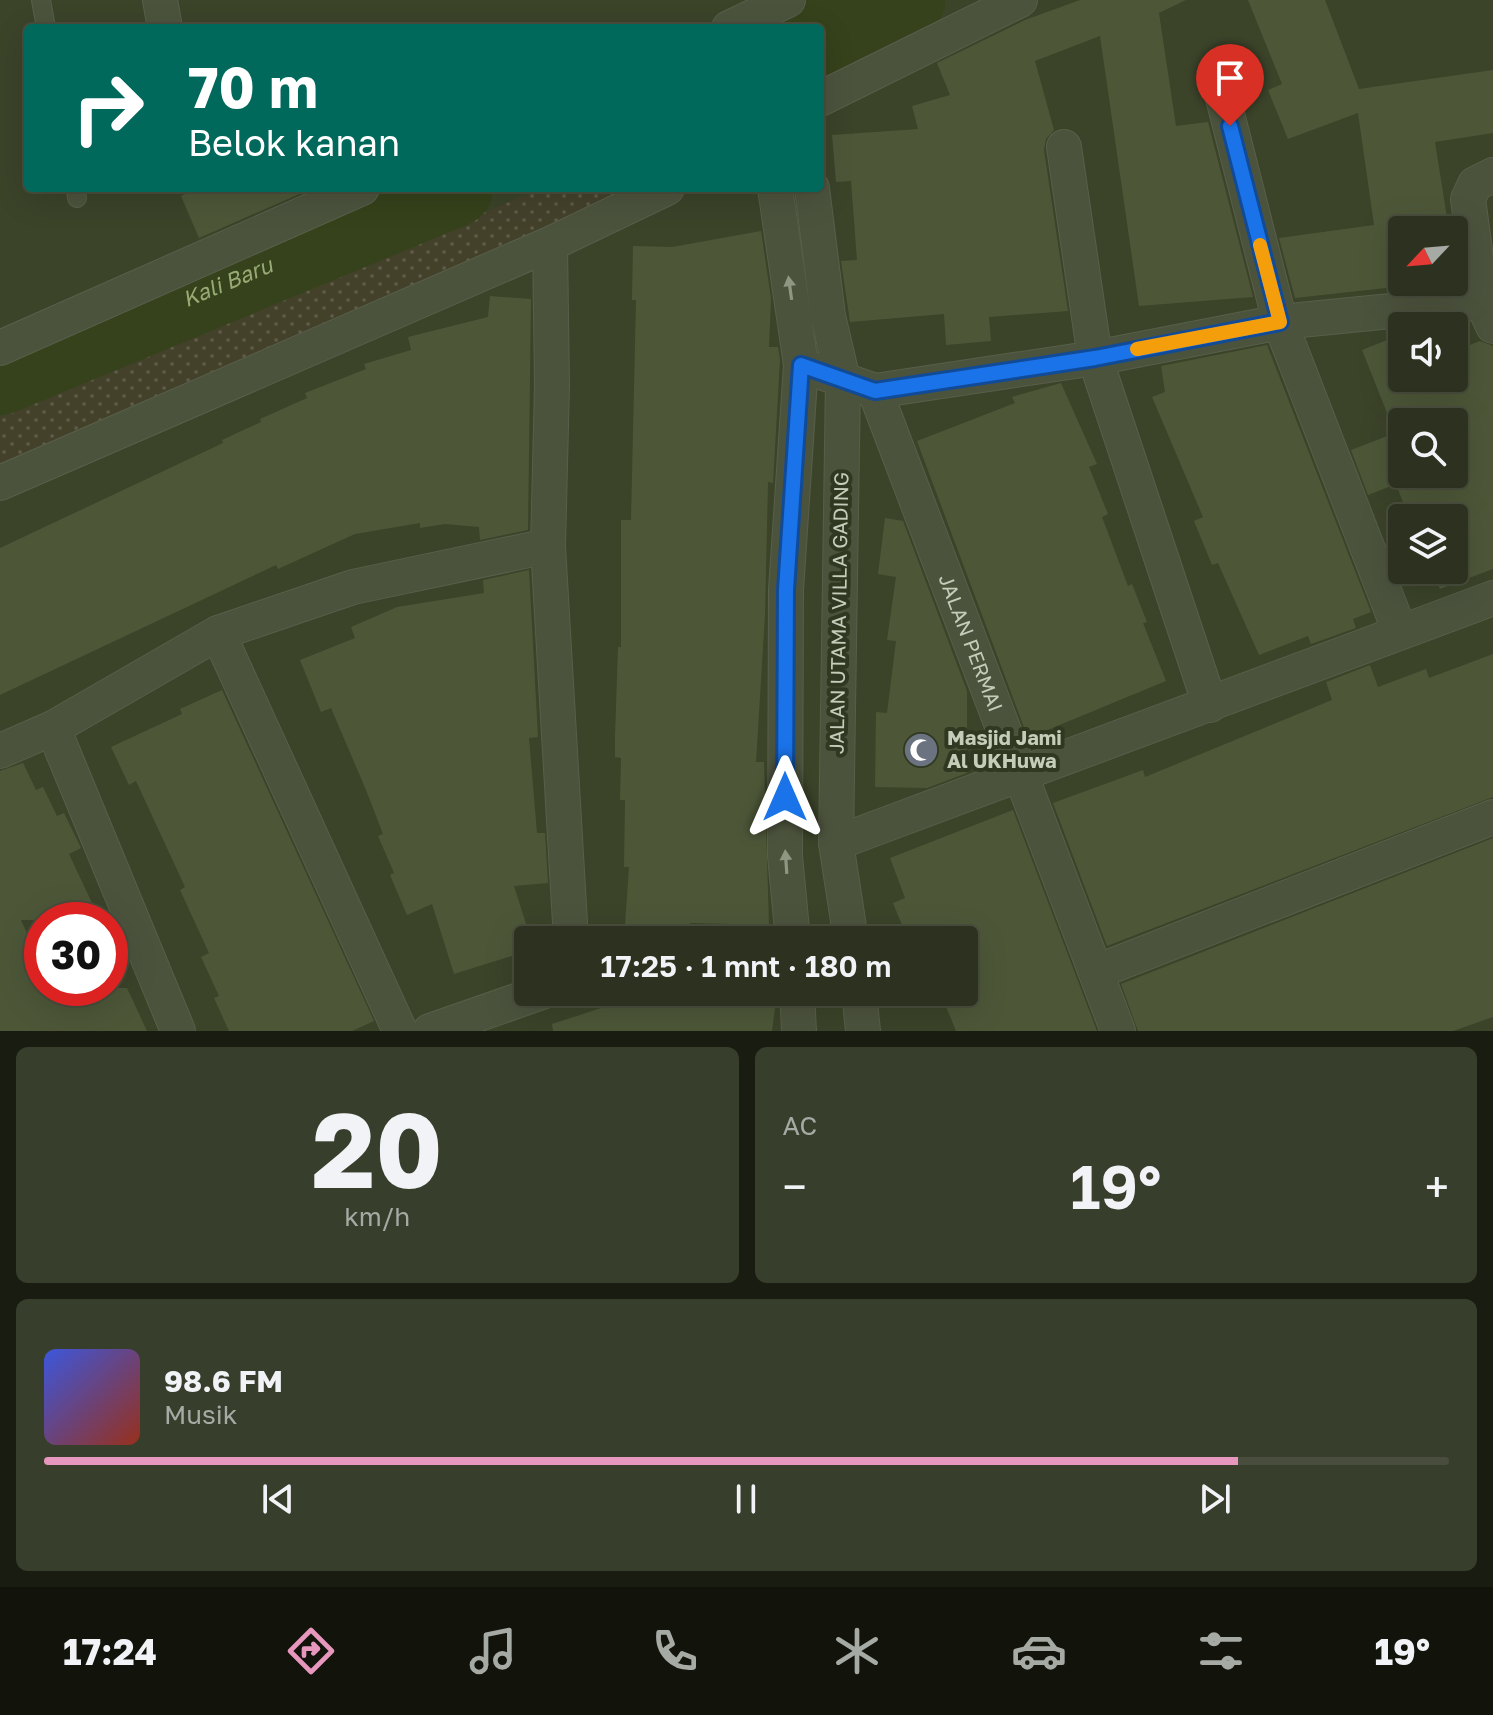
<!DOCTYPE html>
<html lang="id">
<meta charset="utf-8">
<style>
:root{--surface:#2c321f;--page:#383e2c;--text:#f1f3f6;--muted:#a6aaa4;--line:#484d3d;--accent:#e797bd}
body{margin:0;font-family:"Golos Text",sans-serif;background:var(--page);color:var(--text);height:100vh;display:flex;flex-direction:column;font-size:30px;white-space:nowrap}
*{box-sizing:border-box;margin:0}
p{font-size:26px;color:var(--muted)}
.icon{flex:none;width:44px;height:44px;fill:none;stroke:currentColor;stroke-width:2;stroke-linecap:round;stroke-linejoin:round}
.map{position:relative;height:1031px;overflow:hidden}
.drawer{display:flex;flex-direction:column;gap:16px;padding:16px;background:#181c11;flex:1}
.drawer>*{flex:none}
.guide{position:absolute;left:24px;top:24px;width:800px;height:168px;border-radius:8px;box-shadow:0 8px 32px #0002,0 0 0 2px var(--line);background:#00695c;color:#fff;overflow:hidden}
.needle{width:52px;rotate:244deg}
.buttons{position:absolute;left:1388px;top:216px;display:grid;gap:16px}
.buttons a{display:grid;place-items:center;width:80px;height:80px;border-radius:8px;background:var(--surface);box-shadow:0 8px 32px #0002,0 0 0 2px var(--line);font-size:40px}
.speed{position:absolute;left:24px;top:902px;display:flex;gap:16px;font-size:40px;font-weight:700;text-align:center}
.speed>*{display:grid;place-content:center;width:104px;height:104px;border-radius:50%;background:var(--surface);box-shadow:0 8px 32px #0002,0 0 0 2px var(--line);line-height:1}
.speed .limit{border:12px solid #d22;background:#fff;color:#111}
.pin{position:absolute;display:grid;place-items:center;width:68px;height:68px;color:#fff;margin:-82px -34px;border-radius:50% 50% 50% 0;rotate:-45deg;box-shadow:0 0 8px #0007}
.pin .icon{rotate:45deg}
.me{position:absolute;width:88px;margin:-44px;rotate:0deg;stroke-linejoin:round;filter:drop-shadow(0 0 6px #0008)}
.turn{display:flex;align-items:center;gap:28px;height:168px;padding:0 32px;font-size:36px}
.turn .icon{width:104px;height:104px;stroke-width:2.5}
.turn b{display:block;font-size:56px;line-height:68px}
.big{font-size:60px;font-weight:600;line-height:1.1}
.drawer .widget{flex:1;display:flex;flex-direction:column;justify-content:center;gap:12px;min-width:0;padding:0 28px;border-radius:12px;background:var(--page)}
.drawer .dial{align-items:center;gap:0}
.dial b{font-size:104px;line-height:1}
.song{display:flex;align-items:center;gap:24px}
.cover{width:96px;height:96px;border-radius:12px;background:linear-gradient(135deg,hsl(230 70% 55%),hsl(10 70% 35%))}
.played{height:8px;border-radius:4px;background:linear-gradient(90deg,var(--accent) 85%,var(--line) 85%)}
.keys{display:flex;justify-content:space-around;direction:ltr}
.heat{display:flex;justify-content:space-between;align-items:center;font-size:44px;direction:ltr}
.drawer .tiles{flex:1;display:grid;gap:16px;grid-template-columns:1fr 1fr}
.widget:last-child{grid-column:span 2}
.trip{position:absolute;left:514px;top:926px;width:464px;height:80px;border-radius:8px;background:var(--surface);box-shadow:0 8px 32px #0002,0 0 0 2px var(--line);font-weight:600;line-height:80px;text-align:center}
.menu{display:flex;height:128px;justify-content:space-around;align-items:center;background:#12140c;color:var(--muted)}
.menu .icon{width:56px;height:56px}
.menu .on{color:var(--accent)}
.menu b{font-size:36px;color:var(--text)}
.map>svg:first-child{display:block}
</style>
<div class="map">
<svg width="1493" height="1031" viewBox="0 0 1493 1031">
<defs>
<pattern id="grass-dots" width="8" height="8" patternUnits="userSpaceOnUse" patternTransform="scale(2)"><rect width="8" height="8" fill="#44412b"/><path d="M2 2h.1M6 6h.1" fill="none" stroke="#5e5b48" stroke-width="1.8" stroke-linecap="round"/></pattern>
</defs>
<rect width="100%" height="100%" fill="#3b4329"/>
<polygon fill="url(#grass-dots)" points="542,188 667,188 0,487 0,418"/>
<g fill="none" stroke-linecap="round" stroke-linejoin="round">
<g stroke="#35421b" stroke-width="78">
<polyline points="820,36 906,0"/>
<path id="s1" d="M 0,376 L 454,188"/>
</g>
</g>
<g fill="#4d5738" fill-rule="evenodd">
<polygon points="1080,0 1186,0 1159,13 1176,126 1208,122 1253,297 1139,306 1100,36 1035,61 1054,130 1046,139 1044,150 1068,311 989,317 991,341 946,345 944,314 850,322 841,261 857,260 851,181 836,182 832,135 918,129 912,106 950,95 937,63 1025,20"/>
<polygon points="1248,0 1325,0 1359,89 1493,70 1493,133 1435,142 1449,230 1402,230 1402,282 1440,282 1295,298 1279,238 1374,225 1358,113 1288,139 1268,90 1282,84"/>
<polygon points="199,188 313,188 199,238 181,196"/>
<polygon points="761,231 771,298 769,347 778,347 780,359 773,483 768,482 765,615 756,762 764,762 769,925 690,923 686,940 624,940 629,867 624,867 625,800 620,800 621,758 615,757 615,736 618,647 621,647 621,520 631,520 636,300 632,300 633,246 672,247"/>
<polygon points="490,296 531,299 528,530 480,540 479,527 445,524 420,528 420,523 355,534 278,569 276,565 0,695 0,548 223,443 222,440 261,422 260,419 307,398 305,393 366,369 364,364 411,350 408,337 488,317"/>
<path d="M 1402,334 L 1402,378 L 1454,378 L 1454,351 L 1480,341 L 1493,346 L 1493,569 L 1440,589 L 1432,570 L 1454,570 L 1454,518 L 1409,518 L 1396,484 L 1368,495 L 1351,450 L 1395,433 L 1362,350 ZM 1402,422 L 1454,422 L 1454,474 L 1402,474 Z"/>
<polygon points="1267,345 1371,612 1353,619 1356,628 1311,644 1308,636 1259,655 1218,563 1212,565 1194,521 1203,517 1152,397 1165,392 1161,366"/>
<polygon points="1061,383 1097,464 1089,467 1108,514 1102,517 1128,586 1132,584 1147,622 1143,623 1166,681 1028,738 917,441 1015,403 1012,397"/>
<polygon points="885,518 903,521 967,691 967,773 927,788 875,787 876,712 887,713 896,641 887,640 896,577 878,574"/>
<polygon points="529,570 538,737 529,738 537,833 545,833 548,883 514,886 528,930 528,951 454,974 432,904 407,915 390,875 394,873 378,836 383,834 366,790 331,708 321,712 300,660 355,638 351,627 397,607 484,593 483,580"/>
<polygon points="1493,654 1493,797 1107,946 1053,803 1143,770 1145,777 1332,700 1326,682 1370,665 1378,687 1426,669 1429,678"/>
<polygon points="222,690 374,1021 352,1031 229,1031 214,998 219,996 201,957 209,953 180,890 185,887 136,781 129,785 111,747 182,714 180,709"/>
<polygon points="23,763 36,790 43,787 57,816 64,813 81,848 69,854 100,920 21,920 42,966 42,988 127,988 147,1031 0,1031 0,771"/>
<polygon points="1013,810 1097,1031 956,1031 940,992 964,992 964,940 908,940 893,903 905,898 890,858"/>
<polygon points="1493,838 1493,1017 1453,1031 1138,1031 1121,984"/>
<polygon points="631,992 777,992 772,1031 553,1031 552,1024 626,1000"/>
</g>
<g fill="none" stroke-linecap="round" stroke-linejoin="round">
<g stroke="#585f4a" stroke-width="20">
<g id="service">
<polyline points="41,0 46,28"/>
<polyline points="76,188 77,198"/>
</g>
</g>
<g stroke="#585f4a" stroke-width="36">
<g id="minor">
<polyline points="160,0 165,28"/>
<polyline points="729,28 788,0"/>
<polyline points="1223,98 1280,322 1400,632"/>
<polyline points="820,99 1020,0"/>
<polyline points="1064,147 1095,358 1210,705"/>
<polyline points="1493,175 1475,184 1468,199 1482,302 1493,326"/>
<polyline points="775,188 801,365 786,590 785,856 793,940"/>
<polyline points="812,188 828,316 843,380 836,843 851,940"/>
<polyline points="550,244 552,385 548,546 571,940"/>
<polyline points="0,348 362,188"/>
<path id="s2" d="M 801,365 L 875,391 L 1118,1031"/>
<polyline points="875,391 1095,358 1280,322 1482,302"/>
<polyline points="0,483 550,244 667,188"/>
<polyline points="218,633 400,1031"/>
<polyline points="53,728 178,1031"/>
<polyline points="0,751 53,728 218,633 353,587 548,546"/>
<polyline points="836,843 1493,598"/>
<polyline points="1096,972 1493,817"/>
<polyline points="797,992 799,1031"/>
<polyline points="859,992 863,1031"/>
<polyline points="430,1031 542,992"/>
</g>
</g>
<use href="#service" stroke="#4c533d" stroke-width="18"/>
<use href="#minor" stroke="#4c533d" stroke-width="34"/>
</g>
<defs><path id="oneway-solid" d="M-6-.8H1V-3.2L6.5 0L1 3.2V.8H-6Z" transform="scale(2)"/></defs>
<g fill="#8f9682">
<use href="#oneway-solid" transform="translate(790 288) rotate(-98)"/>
<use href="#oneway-solid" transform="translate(786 862) rotate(-94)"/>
</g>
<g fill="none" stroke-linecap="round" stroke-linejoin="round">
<g stroke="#114b97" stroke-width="20">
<polyline id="route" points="785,797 786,590 801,365 875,391 1095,358 1280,322 1230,126"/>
</g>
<use href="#route" stroke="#1a73e8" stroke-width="14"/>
<polyline stroke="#f59e0b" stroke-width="14" points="1137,349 1280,322 1260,245"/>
</g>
<defs>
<g id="mosque-disc" transform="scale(1.8)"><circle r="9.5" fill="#6b7280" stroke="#313821"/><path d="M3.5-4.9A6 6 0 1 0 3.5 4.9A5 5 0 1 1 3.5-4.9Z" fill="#fff"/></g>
</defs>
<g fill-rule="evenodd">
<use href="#mosque-disc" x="921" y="750"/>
</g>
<g text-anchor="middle" stroke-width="8" stroke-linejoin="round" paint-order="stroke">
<g font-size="20" fill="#c6ccba" stroke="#313821">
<text transform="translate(839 613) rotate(-89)" y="7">JALAN UTAMA VILLA GADING</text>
<text dy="7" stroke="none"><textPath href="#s2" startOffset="348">JALAN PERMAI</textPath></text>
</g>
<g font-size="20" font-weight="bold" fill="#c6ccba" stroke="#313821" text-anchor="start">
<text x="947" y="745">Masjid Jami<tspan x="947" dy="23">Al UKHuwa</tspan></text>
</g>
<g font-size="22" font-style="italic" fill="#99aa75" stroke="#313821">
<text dy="8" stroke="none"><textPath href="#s1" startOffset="246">Kali Baru</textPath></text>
</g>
</g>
</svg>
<div class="buttons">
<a><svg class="needle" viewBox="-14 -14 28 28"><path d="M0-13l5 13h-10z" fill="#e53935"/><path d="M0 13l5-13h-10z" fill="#a6aaa4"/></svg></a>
<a><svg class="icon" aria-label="sound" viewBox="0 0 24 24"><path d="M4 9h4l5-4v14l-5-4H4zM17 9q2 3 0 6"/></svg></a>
<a><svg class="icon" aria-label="search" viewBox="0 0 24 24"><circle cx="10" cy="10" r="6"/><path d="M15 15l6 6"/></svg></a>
<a><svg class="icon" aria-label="layers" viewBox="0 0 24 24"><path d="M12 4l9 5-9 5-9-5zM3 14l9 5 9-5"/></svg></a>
</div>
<div class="speed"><div class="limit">30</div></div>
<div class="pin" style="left:1230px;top:126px;background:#d93025"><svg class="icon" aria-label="arrive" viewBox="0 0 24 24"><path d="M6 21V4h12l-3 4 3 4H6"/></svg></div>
<svg class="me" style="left:785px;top:797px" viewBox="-20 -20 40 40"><path d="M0-17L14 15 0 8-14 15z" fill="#1a73e8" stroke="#fff" stroke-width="4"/></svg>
<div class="trip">17:25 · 1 mnt · 180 m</div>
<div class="guide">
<div class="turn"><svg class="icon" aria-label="right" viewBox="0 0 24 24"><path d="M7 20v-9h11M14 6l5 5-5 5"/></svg><div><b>70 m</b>Belok kanan</div></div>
</div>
</div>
<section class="drawer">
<div class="tiles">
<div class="widget dial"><b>20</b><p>km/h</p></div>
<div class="widget"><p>AC</p>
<div class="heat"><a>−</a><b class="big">19°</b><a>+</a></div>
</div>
<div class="widget">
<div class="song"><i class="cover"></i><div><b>98.6 FM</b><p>Musik</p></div></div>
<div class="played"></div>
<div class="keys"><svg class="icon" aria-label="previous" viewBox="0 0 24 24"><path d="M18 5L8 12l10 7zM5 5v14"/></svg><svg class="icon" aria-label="pause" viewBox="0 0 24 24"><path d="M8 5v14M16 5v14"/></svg><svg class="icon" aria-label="next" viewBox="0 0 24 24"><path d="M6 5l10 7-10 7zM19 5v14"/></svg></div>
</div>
</div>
</section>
<nav class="menu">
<b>17:24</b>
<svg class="icon on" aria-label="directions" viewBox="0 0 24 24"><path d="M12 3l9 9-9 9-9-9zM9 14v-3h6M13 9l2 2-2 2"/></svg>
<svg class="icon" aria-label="music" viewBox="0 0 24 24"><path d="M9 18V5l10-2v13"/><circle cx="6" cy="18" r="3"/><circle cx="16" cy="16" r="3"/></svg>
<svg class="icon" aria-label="phone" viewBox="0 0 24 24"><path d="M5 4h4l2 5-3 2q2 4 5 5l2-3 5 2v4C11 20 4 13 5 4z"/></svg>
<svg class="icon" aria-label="climate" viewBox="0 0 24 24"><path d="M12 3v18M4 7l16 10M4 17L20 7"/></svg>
<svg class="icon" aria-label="car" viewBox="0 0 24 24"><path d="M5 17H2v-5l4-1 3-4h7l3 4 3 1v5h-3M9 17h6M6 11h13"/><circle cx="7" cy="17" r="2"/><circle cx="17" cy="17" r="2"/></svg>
<svg class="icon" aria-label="filters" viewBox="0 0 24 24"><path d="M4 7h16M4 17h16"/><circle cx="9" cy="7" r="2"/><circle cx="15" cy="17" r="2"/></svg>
<b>19°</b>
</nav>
